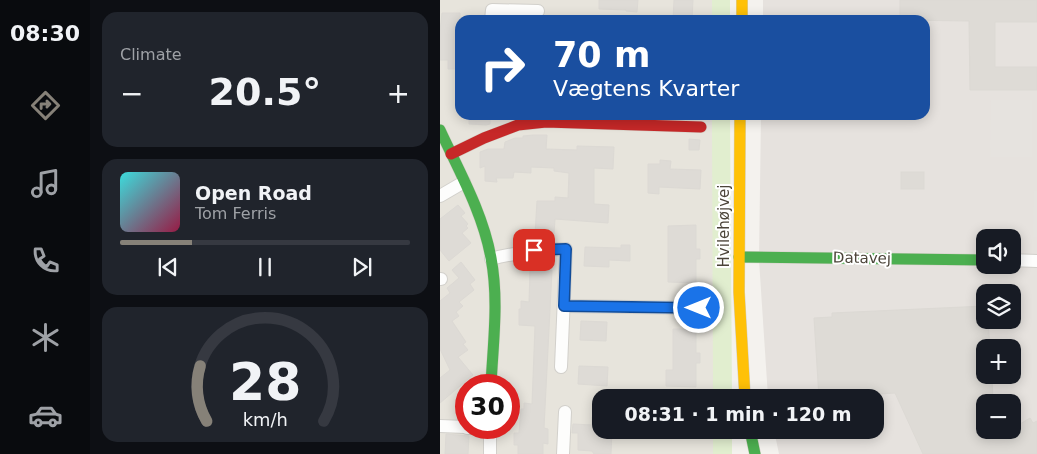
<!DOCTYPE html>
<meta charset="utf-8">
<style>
:root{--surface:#171b24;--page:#20242c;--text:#f1f3f6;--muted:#9ea1a6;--line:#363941;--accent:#868178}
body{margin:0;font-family:"DejaVu Sans",sans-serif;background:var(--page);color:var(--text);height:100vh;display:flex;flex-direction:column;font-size:19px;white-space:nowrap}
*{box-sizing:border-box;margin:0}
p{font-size:16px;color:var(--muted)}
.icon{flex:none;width:28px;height:28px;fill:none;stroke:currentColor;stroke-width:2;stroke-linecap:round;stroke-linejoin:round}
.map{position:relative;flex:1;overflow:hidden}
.drawer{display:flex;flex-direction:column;gap:12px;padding:12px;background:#0d0f14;width:350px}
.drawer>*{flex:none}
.hud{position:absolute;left:15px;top:15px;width:475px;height:105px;border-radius:15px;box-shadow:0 2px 12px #0003;background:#1a4fa0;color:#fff;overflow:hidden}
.buttons{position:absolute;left:536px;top:229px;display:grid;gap:10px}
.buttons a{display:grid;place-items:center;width:45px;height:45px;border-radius:10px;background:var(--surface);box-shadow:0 2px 12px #0003;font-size:25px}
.speed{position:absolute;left:15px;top:374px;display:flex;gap:10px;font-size:25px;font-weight:700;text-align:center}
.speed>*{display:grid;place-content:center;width:65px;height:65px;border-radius:50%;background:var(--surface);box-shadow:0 2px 12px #0003;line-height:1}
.speed .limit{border:8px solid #d22;background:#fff;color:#111}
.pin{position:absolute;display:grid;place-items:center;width:42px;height:42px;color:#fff;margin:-21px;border-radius:10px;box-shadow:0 2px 8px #0006}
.me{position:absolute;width:55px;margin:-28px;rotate:270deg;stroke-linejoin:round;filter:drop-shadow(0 0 4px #0008)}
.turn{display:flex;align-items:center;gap:18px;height:105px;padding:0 15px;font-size:22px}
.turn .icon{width:65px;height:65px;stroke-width:2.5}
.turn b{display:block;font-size:35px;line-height:42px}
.big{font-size:38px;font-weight:700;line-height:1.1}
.drawer .tile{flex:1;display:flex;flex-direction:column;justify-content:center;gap:8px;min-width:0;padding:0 18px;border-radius:15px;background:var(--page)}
.drawer .dial{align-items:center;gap:0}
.dial svg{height:130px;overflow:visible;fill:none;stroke:var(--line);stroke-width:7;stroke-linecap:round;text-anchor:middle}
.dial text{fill:var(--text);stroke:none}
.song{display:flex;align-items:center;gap:15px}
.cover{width:60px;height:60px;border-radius:8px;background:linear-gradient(135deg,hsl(180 70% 55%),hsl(340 70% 35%))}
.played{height:5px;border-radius:2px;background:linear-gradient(90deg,var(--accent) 25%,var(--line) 25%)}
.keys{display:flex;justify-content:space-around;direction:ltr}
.heat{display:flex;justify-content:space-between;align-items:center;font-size:28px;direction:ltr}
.trip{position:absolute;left:152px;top:389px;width:292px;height:50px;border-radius:15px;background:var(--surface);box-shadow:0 2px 12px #0003;font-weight:700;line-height:50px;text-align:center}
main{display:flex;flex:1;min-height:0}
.tabs{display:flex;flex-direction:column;width:90px;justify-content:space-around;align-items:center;background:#090b0e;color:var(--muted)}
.tabs .icon{width:35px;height:35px}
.tabs .current{color:var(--accent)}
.tabs b{font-size:22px;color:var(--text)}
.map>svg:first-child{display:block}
</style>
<main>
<nav class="tabs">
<b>08:30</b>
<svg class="icon current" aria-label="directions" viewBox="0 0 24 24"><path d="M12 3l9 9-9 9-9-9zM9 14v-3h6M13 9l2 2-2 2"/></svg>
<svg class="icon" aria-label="music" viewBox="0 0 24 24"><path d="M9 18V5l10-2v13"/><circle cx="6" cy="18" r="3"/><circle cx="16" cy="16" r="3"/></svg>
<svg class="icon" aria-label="phone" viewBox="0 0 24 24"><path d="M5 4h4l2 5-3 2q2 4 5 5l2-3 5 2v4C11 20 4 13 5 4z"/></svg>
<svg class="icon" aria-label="climate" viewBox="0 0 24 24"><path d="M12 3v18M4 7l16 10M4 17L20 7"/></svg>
<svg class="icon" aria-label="car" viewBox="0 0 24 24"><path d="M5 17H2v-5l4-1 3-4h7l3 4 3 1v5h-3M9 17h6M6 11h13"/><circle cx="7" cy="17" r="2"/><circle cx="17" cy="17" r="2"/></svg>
</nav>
<section class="drawer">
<div class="tile"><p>Climate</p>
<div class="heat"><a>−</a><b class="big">20.5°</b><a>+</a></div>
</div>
<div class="tile">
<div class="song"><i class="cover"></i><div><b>Open Road</b><p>Tom Ferris</p></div></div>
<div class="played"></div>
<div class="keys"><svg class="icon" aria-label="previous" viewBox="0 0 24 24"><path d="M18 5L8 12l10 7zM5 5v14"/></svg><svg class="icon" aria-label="pause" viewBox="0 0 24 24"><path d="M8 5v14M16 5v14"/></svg><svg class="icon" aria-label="next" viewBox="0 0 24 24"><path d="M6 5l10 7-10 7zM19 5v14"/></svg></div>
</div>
<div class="tile dial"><svg viewBox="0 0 100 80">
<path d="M14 69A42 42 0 1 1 86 69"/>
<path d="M14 69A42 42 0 0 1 10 35" stroke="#868178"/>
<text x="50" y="56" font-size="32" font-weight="700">28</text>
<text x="50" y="72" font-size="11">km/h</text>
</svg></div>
</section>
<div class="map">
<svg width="597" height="454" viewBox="0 0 597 454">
<rect width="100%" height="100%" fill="#f4f2ee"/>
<path fill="#e7e4dc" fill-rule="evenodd" d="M 0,0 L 276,0 L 275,20 L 20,20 L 20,115 L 275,115 L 273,397 L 161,398 L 161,430 L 273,430 L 273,454 L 0,454 ZM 26,385 L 69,385 L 69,428 L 26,428 Z"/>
<path fill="#e6e2de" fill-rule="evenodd" d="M 323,0 L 597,0 L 597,454 L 339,454 L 334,430 L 436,430 L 436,398 L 328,397 L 319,260 L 321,115 L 485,115 L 485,20 L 323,20 ZM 545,238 L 572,238 L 572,265 L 545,265 ZM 545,292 L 572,292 L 572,320 L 545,320 ZM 545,348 L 572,348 L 572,375 L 545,375 ZM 545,402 L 572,402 L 572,430 L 545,430 Z"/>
<g fill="#e1eecf">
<rect x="272" y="0" width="18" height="20"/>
<polygon points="272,115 290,115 292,397 273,397"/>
<rect x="273" y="430" width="19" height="24"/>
</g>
<g fill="#e6e3df">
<polygon points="551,100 592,100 592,157 550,157"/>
<polygon points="594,191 597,191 597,237 593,237"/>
</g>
<g fill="#dedbd6" stroke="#dcd9d4">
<polygon points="159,0 198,0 197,12 186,11 186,10 159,9"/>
<polygon points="234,0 253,0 252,20 233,20"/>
<polygon points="460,0 597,0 597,22 555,22 555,67 597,67 597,90 530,90 529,21 460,20"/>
<polygon points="2,13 20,13 20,69 8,69 8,60 0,60 0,31"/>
<polygon points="29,115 50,115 50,124 46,125 29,124"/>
<polygon points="93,135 107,135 106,149 137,150 137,146 174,147 173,169 154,168 154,204 169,205 168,223 115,219 114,234 107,234 107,242 91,243 92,234 95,234 97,201 115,201 115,197 128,198 129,173 114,171 114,168 91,167 91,173 74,172 73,178 56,178 57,182 45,181 45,166 40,168 40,152 48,149 64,149 65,142 75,138 83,138 83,136"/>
<polygon points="249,139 260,140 259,150 249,150"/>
<polygon points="220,160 231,161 230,169 261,170 260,189 219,187 219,194 208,193 208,164 220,164"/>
<rect x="461" y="172" width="23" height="17"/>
<polygon points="18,205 25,213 21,216 28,224 26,226 28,228 22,233 31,243 9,261 0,250 0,219"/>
<polygon points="256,225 256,249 260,249 260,259 256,259 256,283 228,282 228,226"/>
<polygon points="181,245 190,245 190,261 169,260 169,267 144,266 145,247 181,248"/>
<polygon points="21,262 35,280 30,284 34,290 19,302 23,306 16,312 19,316 12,321 26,342 23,344 28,350 18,357 33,375 0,403 0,378 10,370 0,349 0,301 10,293 7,288 19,278 12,270"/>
<polygon points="98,270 112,270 104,428 108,429 108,444 103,443 103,454 78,454 78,445 74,445 74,433 79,433 81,409 84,409 84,403 92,404 95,326 79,325 79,309 81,309 81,301 89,302 90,271"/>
<polygon points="545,306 545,320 548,320 550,348 545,348 545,375 552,375 553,402 545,402 545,430 572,430 572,411 580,424 590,418 593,423 597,421 597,454 483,454 455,393 379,398 374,318 392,317 392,313"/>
<polygon points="141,321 167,322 166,341 140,340"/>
<polygon points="233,329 256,329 256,353 260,353 260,363 256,363 256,387 226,386 226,370 233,370"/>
<polygon points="139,366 168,367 167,386 138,384"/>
<polygon points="152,417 161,417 161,430 172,430 171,454 154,454 152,451 138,450 138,433 132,433 133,424 152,425"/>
<polygon points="6,434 29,436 28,454 5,454"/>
</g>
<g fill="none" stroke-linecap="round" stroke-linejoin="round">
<g stroke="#d2d0cb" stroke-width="14">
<g id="street">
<polyline points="51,20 52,10 98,11"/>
<polyline points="0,196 24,182"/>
<path d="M 51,259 C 77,252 98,250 126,249 L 121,367"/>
<polyline points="572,260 597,261"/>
<polyline points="0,279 1,279"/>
<polyline points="124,306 259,308"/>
<polyline points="0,426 26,427"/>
<polyline points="27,428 50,428"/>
<polyline points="50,428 50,454"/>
<polyline points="123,454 125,412"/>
</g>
</g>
<g stroke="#d3cfc5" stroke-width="12">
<g id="fast">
<path d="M 0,130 C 19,171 43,213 51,258 C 59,300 53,343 51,385"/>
<polyline points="299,257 545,260"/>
<polyline points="310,430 315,454"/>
</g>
</g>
<g stroke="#d3cfc5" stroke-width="12">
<g id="slow">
<polyline points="302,0 302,20"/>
<polyline points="300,115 299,292 305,398"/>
</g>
</g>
<g stroke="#d3cfc5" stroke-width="12">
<polyline id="jam" points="11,154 44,138 78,125 106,122 261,127"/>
</g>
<use href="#street" stroke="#fdfdfc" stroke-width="12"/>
<use href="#fast" stroke="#4caf50" stroke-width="11"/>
<use href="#slow" stroke="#ffc107" stroke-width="11"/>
<use href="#jam" stroke="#c62828" stroke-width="11"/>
</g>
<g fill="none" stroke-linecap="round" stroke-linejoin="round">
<g stroke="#114b97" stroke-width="12">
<polyline id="route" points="94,250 126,249 124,306 259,308"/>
</g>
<use href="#route" stroke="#1a73e8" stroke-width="9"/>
</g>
<g text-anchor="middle" stroke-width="4" stroke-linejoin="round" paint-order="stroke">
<g font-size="15" fill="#4b4439" stroke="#fff">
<text transform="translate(284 226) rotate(-90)" y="5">Hvilehøjvej</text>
<text transform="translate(422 258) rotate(1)" y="5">Datavej</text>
</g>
</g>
</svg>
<div class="buttons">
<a><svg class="icon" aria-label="sound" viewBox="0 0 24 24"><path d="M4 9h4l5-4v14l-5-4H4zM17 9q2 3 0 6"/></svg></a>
<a><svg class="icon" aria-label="layers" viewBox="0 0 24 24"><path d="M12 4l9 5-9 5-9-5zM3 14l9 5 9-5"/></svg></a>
<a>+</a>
<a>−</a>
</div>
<div class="speed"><div class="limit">30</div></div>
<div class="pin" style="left:94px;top:250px;background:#d93025"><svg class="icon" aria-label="arrive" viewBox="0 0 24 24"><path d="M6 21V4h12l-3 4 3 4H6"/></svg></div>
<svg class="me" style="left:259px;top:308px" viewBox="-20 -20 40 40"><circle r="17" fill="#1a73e8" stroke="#fff" stroke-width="3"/><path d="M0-11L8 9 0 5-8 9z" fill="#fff"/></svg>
<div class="trip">08:31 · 1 min · 120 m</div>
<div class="hud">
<div class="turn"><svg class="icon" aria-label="right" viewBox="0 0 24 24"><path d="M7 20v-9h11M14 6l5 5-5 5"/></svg><div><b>70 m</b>Vægtens Kvarter</div></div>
</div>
</div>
</main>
